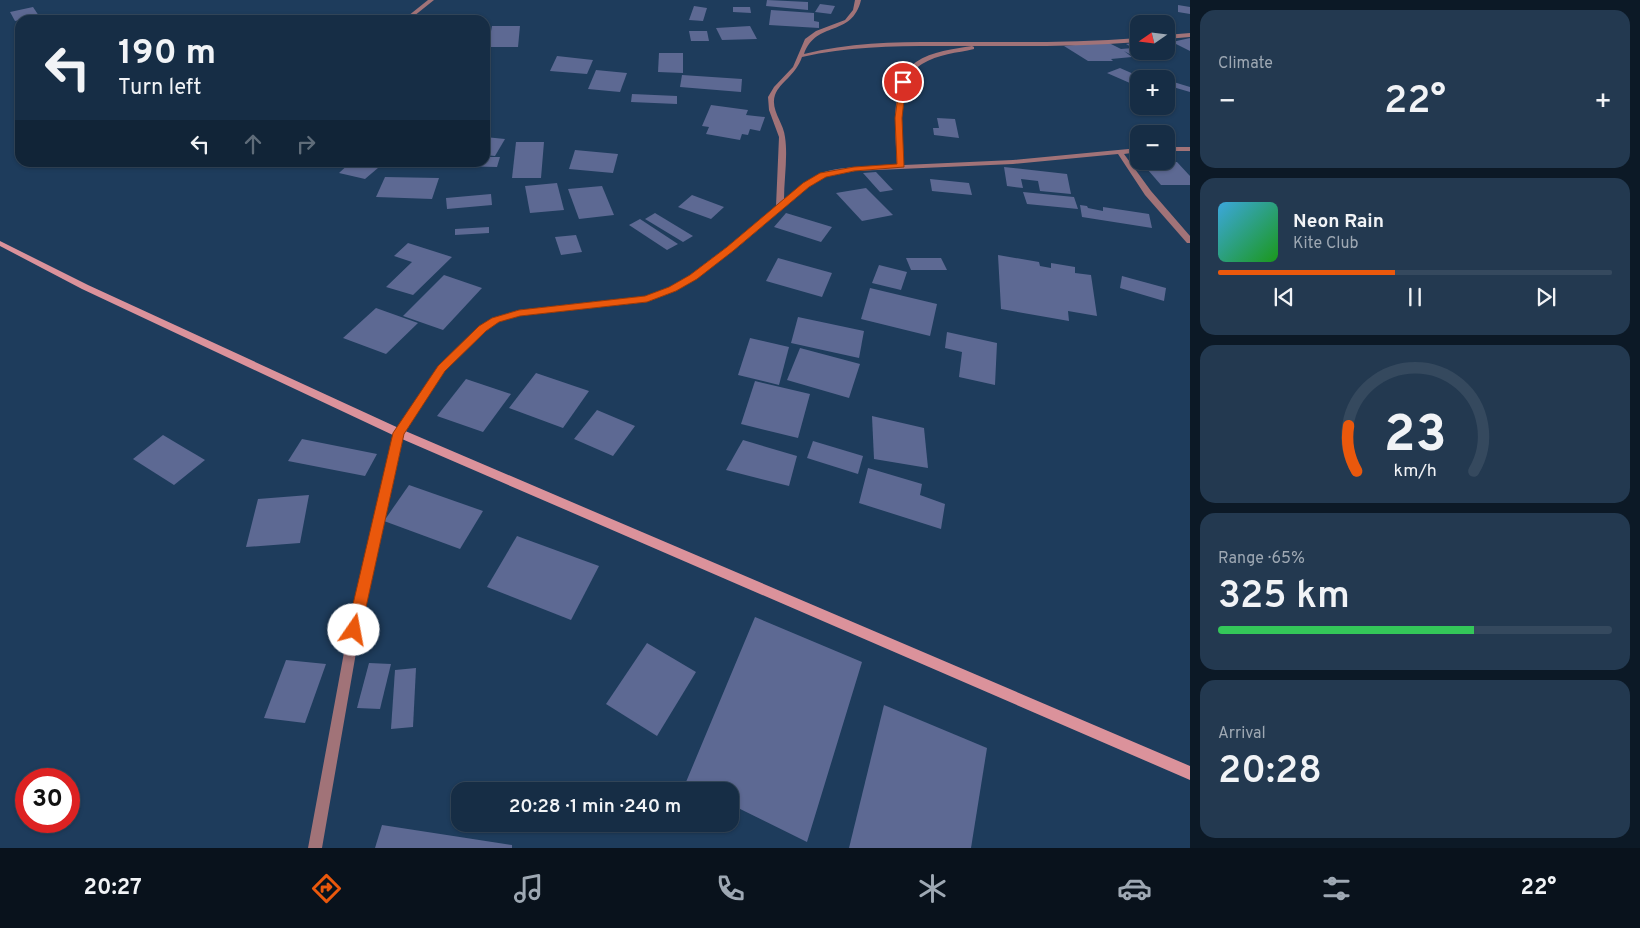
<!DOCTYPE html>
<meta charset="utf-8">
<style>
:root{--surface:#162d45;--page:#233950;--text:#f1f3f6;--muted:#9ea8b3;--line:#35495e;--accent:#ea580c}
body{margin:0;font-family:Overpass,sans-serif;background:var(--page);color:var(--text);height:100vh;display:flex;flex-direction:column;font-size:19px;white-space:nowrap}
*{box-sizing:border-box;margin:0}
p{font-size:16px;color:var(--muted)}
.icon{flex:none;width:28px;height:28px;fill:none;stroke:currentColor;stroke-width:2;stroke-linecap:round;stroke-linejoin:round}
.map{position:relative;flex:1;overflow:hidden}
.side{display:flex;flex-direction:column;gap:10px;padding:10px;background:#0c1926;width:450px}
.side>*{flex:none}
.hud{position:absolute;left:15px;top:15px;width:475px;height:152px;border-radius:15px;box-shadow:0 1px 4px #0004,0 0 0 1px var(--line);background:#162d45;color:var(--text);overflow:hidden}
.needle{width:32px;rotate:256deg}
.tools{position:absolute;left:1130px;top:15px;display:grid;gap:10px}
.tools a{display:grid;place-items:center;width:45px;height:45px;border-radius:10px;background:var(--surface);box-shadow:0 1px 4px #0004,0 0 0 1px var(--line);font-size:25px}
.speed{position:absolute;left:15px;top:768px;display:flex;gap:10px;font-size:25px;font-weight:700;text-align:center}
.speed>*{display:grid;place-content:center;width:65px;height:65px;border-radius:50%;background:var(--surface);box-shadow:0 1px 4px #0004,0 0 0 1px var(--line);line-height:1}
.speed .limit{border:8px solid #d22;background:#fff;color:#111}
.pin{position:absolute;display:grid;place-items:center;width:42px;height:42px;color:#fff;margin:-21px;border:2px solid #fff;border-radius:50%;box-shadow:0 1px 5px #0007}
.me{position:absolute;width:55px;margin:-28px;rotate:12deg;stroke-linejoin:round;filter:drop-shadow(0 0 4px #0008)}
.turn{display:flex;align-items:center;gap:18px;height:105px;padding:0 20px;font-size:22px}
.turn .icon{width:65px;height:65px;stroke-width:2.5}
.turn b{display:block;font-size:35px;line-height:42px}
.lanes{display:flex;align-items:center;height:48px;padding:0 20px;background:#0003;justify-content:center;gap:25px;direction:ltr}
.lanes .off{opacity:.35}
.big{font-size:38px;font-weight:600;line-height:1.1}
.side .card{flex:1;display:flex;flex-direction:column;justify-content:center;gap:8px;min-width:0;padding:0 18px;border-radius:15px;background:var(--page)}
.side .dial{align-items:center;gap:0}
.dial svg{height:130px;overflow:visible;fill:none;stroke:var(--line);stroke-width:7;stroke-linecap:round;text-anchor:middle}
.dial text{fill:var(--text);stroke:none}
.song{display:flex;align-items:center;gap:15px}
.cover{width:60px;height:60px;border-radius:8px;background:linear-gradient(135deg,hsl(200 70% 55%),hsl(120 70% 35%))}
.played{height:5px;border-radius:2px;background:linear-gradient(90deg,var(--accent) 45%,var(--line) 45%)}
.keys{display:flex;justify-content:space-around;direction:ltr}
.heat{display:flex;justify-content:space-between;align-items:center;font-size:28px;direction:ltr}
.charge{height:8px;border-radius:4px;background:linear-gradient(90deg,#34c759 65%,var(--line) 0)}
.trip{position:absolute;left:451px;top:782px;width:288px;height:50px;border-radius:15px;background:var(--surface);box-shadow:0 1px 4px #0004,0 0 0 1px var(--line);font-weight:600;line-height:50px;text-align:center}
.menu{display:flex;height:80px;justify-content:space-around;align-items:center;background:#09121c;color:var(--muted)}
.menu .icon{width:35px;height:35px}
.menu .active{color:var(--accent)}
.menu b{font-size:22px;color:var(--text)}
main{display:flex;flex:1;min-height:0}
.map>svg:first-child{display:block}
</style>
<main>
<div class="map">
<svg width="1190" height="848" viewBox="0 0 1190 848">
<rect width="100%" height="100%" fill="#1e3c5c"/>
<g fill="#5d6993">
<polygon points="767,0 808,2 808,10 766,6"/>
<polygon points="820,4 835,6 831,14 815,12"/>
<polygon points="1178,5 1190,7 1190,14 1178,12"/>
<polygon points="694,6 707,8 703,21 689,20"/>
<polygon points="33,7 39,16 15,21 10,12"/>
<polygon points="733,7 750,7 751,13 733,12"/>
<polygon points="771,10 814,13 814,21 819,22 819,28 769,25"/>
<polygon points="492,26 520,26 518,47 488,47"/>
<polygon points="750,26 757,39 722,40 716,28"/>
<polygon points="689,31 707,31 709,41 691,41"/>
<polygon points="1190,38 1190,51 1172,42"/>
<polygon points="1107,42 1121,49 1133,48 1126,44 1139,42 1139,51 1166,51 1166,48 1175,53 1148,57 1143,53 1138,54 1144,57 1137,58 1124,51 1132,57 1111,59 1113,61 1088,61 1064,46"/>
<polygon points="659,53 683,53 683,73 658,72"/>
<polygon points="557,56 593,60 587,74 550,71"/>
<polygon points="1120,68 1145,79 1139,79 1139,87 1107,73"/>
<polygon points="596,70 627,73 620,92 588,89"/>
<polygon points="682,75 742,79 741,92 680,87"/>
<polygon points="1167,80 1190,87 1190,92 1166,85"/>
<polygon points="632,94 677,96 677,104 631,102"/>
<polygon points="711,105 748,110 746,115 765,117 760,131 750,129 748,135 742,134 740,140 706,134 709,127 702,126"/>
<polygon points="937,118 955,119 959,138 934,135 933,128 939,128"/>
<polygon points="485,137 505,139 495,156 485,155"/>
<polygon points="516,142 544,142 541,178 512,178"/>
<polygon points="575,150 618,154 613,173 569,169"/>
<polygon points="485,157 500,157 497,167 454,166 455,162 485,162"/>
<polygon points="351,162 385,162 365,179 339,173"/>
<polygon points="1141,162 1177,162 1190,176 1190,185 1161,185"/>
<polygon points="1004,167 1067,174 1071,194 1040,191 1038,181 1021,179 1023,188 1007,186"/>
<polygon points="876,172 893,190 880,192 863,173"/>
<polygon points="385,177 439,178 432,199 376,197"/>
<polygon points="930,179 969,183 972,195 932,191"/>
<polygon points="557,183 564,210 530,213 525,186"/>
<polygon points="602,186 614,215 579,219 568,189"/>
<polygon points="866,188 893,215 862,221 836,193"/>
<polygon points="1023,192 1074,197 1078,209 1027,204"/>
<polygon points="491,194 492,205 447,209 446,198"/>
<polygon points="692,195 724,207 711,219 678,207"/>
<polygon points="1080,205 1087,206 1088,208 1103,211 1103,207 1149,214 1152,228 1082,217"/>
<polygon points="655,213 693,236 683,242 645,219"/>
<polygon points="786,213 832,227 821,242 774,227"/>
<polygon points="640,219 678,244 667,250 629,225"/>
<polygon points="489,227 489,233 455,235 455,229"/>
<polygon points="576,235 582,252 561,255 555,237"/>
<polygon points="408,243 452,257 413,295 386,287 412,262 394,256"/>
<polygon points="998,255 1039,262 1040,266 1051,268 1051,263 1075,267 1075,273 1091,275 1097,316 1068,311 1069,321 1001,309"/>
<polygon points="778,258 832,273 822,297 766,281"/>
<polygon points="906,258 941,258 947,270 911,270"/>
<polygon points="879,265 907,272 901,290 872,283"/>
<polygon points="444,275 482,288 443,330 403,316"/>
<polygon points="1122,276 1166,288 1164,301 1120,288"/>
<polygon points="870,288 937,304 930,336 861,319"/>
<polygon points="376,308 418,323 386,354 343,338"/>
<polygon points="798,317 864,331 859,358 791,343"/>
<polygon points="947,332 997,343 995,385 959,377 962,352 945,348"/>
<polygon points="750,338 789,347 779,385 738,375"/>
<polygon points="800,348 860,364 849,398 787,380"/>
<polygon points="536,373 589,391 563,428 509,408"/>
<polygon points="466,379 511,394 483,432 437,416"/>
<polygon points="755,381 810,394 798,438 741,424"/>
<polygon points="597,410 635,426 613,456 574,439"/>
<polygon points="872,416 924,428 928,468 874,459"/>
<polygon points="163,435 205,460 174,485 133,459"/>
<polygon points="302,439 377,454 365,476 288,461"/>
<polygon points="743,440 797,456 789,486 726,470"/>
<polygon points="813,441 863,456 858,474 807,458"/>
<polygon points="868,468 922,484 920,495 945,504 941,529 859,503"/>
<polygon points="409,485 483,511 460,549 384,521"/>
<polygon points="309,495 300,543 246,547 258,499"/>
<polygon points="517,536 599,566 571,620 487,587"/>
<polygon points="755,617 862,662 807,842 730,804 730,791 705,791 686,782"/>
<polygon points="647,643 696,672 657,736 606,704"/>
<polygon points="286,660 326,664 305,723 264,718"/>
<polygon points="369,663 391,664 380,709 357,708"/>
<polygon points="416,668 413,727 391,729 395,670"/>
<polygon points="884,705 987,748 971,848 849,848"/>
<polygon points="382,825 512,845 512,848 375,848"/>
</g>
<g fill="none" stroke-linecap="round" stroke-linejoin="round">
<g fill="#a17378" fill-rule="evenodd">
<polygon points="428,0 434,0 409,20 403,20"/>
<path d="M 855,0 L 861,0 C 852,38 816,20 804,54 C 855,41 907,42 959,42 C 1019,42 1079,43 1139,38 L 1139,42 C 1079,47 1019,46 959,46 C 906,46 854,45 802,57 C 796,75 780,82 775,95 C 770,110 784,123 785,137 C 788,157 784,179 784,200 C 795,190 806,181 819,174 C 837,166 876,166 897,165 C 896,135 888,83 916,62 C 932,51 954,49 972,46 L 974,47 L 974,49 C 957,53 938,54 922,64 C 894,81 903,136 904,165 L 1013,160 L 1139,148 L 1139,152 L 1124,154 L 1151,191 L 1190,236 L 1190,243 L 1187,243 L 1145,195 L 1118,154 L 1013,164 L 855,171 L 825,177 L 809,187 L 733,251 L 696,279 L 676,291 L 647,302 L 519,316 L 498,322 L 486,331 L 445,370 L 404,434 L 357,647 L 322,848 L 308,848 L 345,647 L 394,433 L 439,366 L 480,327 L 492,318 L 519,310 L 646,296 L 670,287 L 690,275 L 727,247 L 776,206 L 779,137 L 769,110 L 768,97 L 774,87 L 793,67 L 805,39 L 816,31 L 845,20 L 853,10 Z"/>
<polygon points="1190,33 1190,37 1166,39 1166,35"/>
<rect x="1166" y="147" width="24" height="4"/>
</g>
<polygon fill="#db929b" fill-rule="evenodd" points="0,241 88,285 403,430 1190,766 1190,780 395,436 82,289 0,246"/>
</g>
<polygon fill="#ea580c" stroke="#983908" points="900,81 906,82 902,118 904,167 854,171 826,177 809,187 733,251 697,279 676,291 647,302 520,316 499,322 486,331 445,371 404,434 361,630 359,634 354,636 349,634 347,630 393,433 438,366 479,326 492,318 519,310 645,296 669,287 690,275 727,247 803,183 820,173 854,167 897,164 895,118"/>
</svg>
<div class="tools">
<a><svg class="needle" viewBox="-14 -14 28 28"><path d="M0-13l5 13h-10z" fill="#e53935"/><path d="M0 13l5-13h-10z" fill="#9ea8b3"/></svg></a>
<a>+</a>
<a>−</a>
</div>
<div class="speed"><div class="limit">30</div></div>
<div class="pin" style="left:903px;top:82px;background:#d93025"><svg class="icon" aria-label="arrive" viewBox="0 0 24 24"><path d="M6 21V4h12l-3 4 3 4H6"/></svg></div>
<svg class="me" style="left:354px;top:630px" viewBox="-20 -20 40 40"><circle r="19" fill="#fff"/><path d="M0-13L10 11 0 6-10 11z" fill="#ea580c"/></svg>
<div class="trip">20:28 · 1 min · 240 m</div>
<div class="hud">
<div class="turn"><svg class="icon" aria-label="left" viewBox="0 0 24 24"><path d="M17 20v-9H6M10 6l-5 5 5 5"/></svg><div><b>190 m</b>Turn left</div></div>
<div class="lanes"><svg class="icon" aria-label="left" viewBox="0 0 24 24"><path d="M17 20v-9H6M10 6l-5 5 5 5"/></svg><svg class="icon off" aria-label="ahead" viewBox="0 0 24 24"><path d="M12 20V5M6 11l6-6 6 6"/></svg><svg class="icon off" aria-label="right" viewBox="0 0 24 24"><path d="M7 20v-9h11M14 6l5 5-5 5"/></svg></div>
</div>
</div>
<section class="side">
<div class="card"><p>Climate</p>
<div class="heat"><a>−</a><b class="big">22°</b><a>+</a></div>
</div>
<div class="card">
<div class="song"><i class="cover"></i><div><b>Neon Rain</b><p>Kite Club</p></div></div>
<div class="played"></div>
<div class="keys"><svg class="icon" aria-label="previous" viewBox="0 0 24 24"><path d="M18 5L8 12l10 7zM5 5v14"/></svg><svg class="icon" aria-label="pause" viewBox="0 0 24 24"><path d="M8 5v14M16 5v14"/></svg><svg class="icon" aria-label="next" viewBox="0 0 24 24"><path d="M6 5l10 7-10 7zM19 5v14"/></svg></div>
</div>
<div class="card dial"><svg viewBox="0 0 100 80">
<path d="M14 69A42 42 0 1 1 86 69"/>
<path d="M14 69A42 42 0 0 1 9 41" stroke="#ea580c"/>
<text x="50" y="56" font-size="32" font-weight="700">23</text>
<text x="50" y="72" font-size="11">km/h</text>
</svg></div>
<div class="card"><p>Range · 65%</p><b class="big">325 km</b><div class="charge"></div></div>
<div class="card"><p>Arrival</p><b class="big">20:28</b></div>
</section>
</main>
<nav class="menu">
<b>20:27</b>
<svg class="icon active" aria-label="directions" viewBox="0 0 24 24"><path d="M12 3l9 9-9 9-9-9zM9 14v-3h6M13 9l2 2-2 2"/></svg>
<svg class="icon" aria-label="music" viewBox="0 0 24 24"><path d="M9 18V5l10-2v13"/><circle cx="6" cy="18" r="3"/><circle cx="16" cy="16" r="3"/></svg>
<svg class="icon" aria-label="phone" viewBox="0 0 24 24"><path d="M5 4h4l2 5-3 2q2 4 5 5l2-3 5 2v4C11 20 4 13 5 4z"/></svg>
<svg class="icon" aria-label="climate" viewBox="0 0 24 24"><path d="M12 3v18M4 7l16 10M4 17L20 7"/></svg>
<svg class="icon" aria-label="car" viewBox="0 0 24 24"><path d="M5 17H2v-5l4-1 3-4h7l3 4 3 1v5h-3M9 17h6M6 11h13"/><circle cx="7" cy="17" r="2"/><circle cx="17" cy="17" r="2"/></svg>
<svg class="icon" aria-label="filters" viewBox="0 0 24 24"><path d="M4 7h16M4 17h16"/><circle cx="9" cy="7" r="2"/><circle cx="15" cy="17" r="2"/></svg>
<b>22°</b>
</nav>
